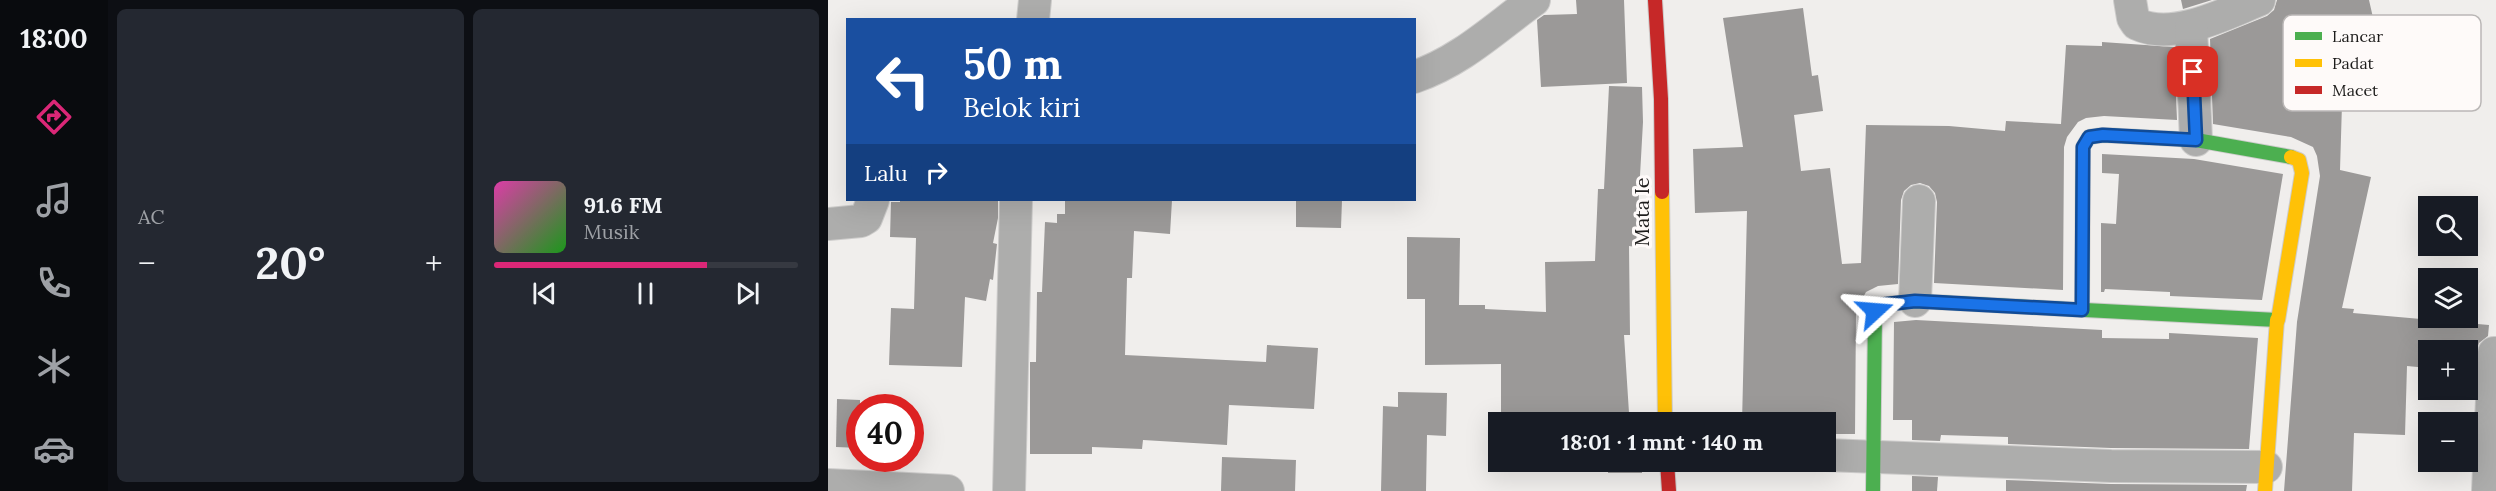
<!DOCTYPE html>
<html lang="id">
<meta charset="utf-8">
<style>
:root{--surface:#171b24;--page:#242831;--text:#f1f3f6;--muted:#9ea1a6;--line:#363941;--accent:#db2777}
body{margin:0;font-family:Lora,serif;background:var(--page);color:var(--text);height:100vh;display:flex;flex-direction:column;font-size:22px;white-space:nowrap}
*{box-sizing:border-box;margin:0}
p{font-size:20px;color:var(--muted)}
.icon{flex:none;width:33px;height:33px;fill:none;stroke:currentColor;stroke-width:2;stroke-linecap:round;stroke-linejoin:round}
.map{position:relative;flex:1;overflow:hidden}
.details{display:flex;flex-direction:column;gap:9px;padding:9px;background:#0d0f14;width:720px}
.details>*{flex:none}
.guide{position:absolute;left:18px;top:18px;width:570px;height:183px;border-radius:0px;box-shadow:0 6px 24px #0002;background:#1a4fa0;color:#fff;overflow:hidden}
.buttons{position:absolute;left:1590px;top:196px;display:grid;gap:12px}
.buttons a{display:grid;place-items:center;width:60px;height:60px;border-radius:0px;background:var(--surface);box-shadow:0 6px 24px #0002;font-size:30px}
.speed{position:absolute;left:18px;top:394px;display:flex;gap:12px;font-size:30px;font-weight:700;text-align:center}
.speed>*{display:grid;place-content:center;width:78px;height:78px;border-radius:50%;background:var(--surface);box-shadow:0 6px 24px #0002;line-height:1}
.speed .limit{border:9px solid #d22;background:#fff;color:#111}
.pin{position:absolute;display:grid;place-items:center;width:51px;height:51px;color:#fff;margin:-26px;border-radius:12px;box-shadow:0 3px 9px #0006}
.me{position:absolute;width:66px;margin:-33px;rotate:71deg;stroke-linejoin:round;filter:drop-shadow(0 0 4px #0008)}
.turn{display:flex;align-items:center;gap:21px;height:126px;padding:0 18px;font-size:27px}
.turn .icon{width:78px;height:78px;stroke-width:2.5}
.turn b{display:block;font-size:42px;line-height:51px}
.then{display:flex;align-items:center;height:57px;padding:0 18px;background:#0003;gap:12px;font-size:22px}
.big{font-size:45px;font-weight:800;line-height:1.1}
.details .card{flex:1;display:flex;flex-direction:column;justify-content:center;gap:9px;min-width:0;padding:0 21px;border-radius:9px;background:var(--page)}
.song{display:flex;align-items:center;gap:18px}
.cover{width:72px;height:72px;border-radius:9px;background:linear-gradient(135deg,hsl(320 70% 55%),hsl(120 70% 35%))}
.played{height:6px;border-radius:3px;background:linear-gradient(90deg,var(--accent) 70%,var(--line) 70%)}
.keys{display:flex;justify-content:space-around;direction:ltr}
.heat{display:flex;justify-content:space-between;align-items:center;font-size:33px;direction:ltr}
.details .tiles{flex:1;display:grid;gap:9px;grid-template-columns:repeat(2,1fr)}
.trip{position:absolute;left:660px;top:412px;width:348px;height:60px;border-radius:0px;background:var(--surface);box-shadow:0 6px 24px #0002;font-weight:800;line-height:60px;text-align:center}
main{display:flex;flex:1;min-height:0}
.tab-bar{display:flex;flex-direction:column;width:108px;justify-content:space-around;align-items:center;background:#090b0e;color:var(--muted)}
.tab-bar .icon{width:42px;height:42px}
.tab-bar .selected{color:var(--accent)}
.tab-bar b{font-size:27px;color:var(--text)}
.map>svg:first-child{display:block}
</style>
<main>
<nav class="tab-bar">
<b>18:00</b>
<svg class="icon selected" aria-label="directions" viewBox="0 0 24 24"><path d="M12 3l9 9-9 9-9-9zM9 14v-3h6M13 9l2 2-2 2"/></svg>
<svg class="icon" aria-label="music" viewBox="0 0 24 24"><path d="M9 18V5l10-2v13"/><circle cx="6" cy="18" r="3"/><circle cx="16" cy="16" r="3"/></svg>
<svg class="icon" aria-label="phone" viewBox="0 0 24 24"><path d="M5 4h4l2 5-3 2q2 4 5 5l2-3 5 2v4C11 20 4 13 5 4z"/></svg>
<svg class="icon" aria-label="climate" viewBox="0 0 24 24"><path d="M12 3v18M4 7l16 10M4 17L20 7"/></svg>
<svg class="icon" aria-label="car" viewBox="0 0 24 24"><path d="M5 17H2v-5l4-1 3-4h7l3 4 3 1v5h-3M9 17h6M6 11h13"/><circle cx="7" cy="17" r="2"/><circle cx="17" cy="17" r="2"/></svg>
</nav>
<section class="details">
<div class="tiles">
<div class="card"><p>AC</p>
<div class="heat"><a>−</a><b class="big">20°</b><a>+</a></div>
</div>
<div class="card">
<div class="song"><i class="cover"></i><div><b>91.6 FM</b><p>Musik</p></div></div>
<div class="played"></div>
<div class="keys"><svg class="icon" aria-label="previous" viewBox="0 0 24 24"><path d="M18 5L8 12l10 7zM5 5v14"/></svg><svg class="icon" aria-label="pause" viewBox="0 0 24 24"><path d="M8 5v14M16 5v14"/></svg><svg class="icon" aria-label="next" viewBox="0 0 24 24"><path d="M6 5l10 7-10 7zM19 5v14"/></svg></div>
</div>
</div>
</section>
<div class="map">
<svg width="1668" height="491" viewBox="0 0 1668 491">
<rect width="100%" height="100%" fill="#f0eeec"/>
<g fill="#9b9998">
<polygon points="748,0 796,0 799,83 713,87 709,20 716,15 749,14"/>
<polygon points="1353,0 1384,0 1355,9"/>
<polygon points="1449,0 1541,0 1551,44 1542,46 1545,64 1515,71 1512,170 1543,177 1514,308 1526,309 1525,313 1661,325 1660,336 1651,343 1648,352 1647,372 1640,371 1640,351 1600,351 1600,368 1579,366 1577,435 1526,433 1524,491 1456,491 1469,322 1492,176 1489,156 1485,147 1463,137 1385,124 1382,39 1439,16 1446,10"/>
<polygon points="975,8 984,76 990,75 995,111 966,115 973,171 1002,168 1014,264 1033,263 1038,125 1121,126 1177,131 1178,121 1233,124 1238,45 1274,46 1274,42 1346,47 1349,120 1276,116 1258,118 1250,122 1239,137 1236,147 1235,290 1106,283 1109,202 1107,193 1101,186 1092,183 1083,185 1076,191 1073,200 1070,284 1050,286 1038,292 1028,310 1027,434 998,434 998,423 914,423 919,211 867,213 865,149 915,147 895,18"/>
<polygon points="781,86 814,87 815,122 808,247 801,246 802,335 796,335 801,413 815,413 815,423 684,423 684,419 673,420 673,364 597,365 597,299 579,299 579,237 632,238 631,305 657,305 657,309 718,312 717,262 767,261 770,189 776,189"/>
<polygon points="1274,154 1366,159 1455,174 1434,300 1342,296 1342,292 1277,289 1276,292 1273,292 1273,223 1288,224 1291,174 1274,173"/>
<polygon points="72,200 170,200 170,218 165,243 169,244 165,280 162,279 158,301 137,297 134,367 61,365 63,308 86,309 88,238 62,237 63,202 72,202"/>
<polygon points="237,200 344,200 342,234 306,231 304,278 299,278 297,355 438,362 439,345 490,348 486,409 401,405 399,445 315,440 314,449 264,447 264,454 202,454 202,362 208,362 209,292 214,292 217,222 229,223 229,214 237,214"/>
<polygon points="468,200 514,200 513,228 468,227"/>
<polygon points="1088,320 1274,330 1274,338 1341,339 1341,333 1430,338 1421,449 1283,448 1180,444 1180,437 1113,435 1112,441 1084,440 1084,420 1065,420 1066,322"/>
<polygon points="570,392 619,393 618,436 599,435 598,491 553,491 555,406 570,407"/>
<polygon points="9,399 32,400 32,448 8,447"/>
<polygon points="394,457 468,460 467,491 393,491"/>
<rect x="780" y="462" width="34" height="11"/>
<polygon points="1084,476 1110,477 1109,491 1084,491"/>
<polygon points="1178,480 1283,484 1419,485 1418,491 1178,491"/>
</g>
<g fill="none" stroke-linecap="round" stroke-linejoin="round">
<g stroke="#cdcccb" stroke-width="34">
<g id="street">
<path d="M 1302,0 L 1305,18 L 1309,24 C 1345,41 1397,14 1431,0"/>
<polyline points="205,20 207,0"/>
<polyline points="1363,27 1368,140"/>
<path d="M 586,77 C 633,61 667,28 706,0"/>
<polyline points="0,224 33,221 38,218 45,200"/>
<polyline points="1087,301 1091,201"/>
<polyline points="998,455 1283,466 1438,467"/>
<polyline points="0,485 120,491"/>
<polyline points="181,491 188,200"/>
<polyline points="1660,491 1666,353"/>
</g>
</g>
<g stroke="#cdcccb" stroke-width="16">
<g id="fast">
<polyline points="1254,310 1255,147 1261,137 1275,135 1368,140 1463,157"/>
<polyline points="1045,491 1047,311 1052,305 1087,301 1449,320"/>
</g>
</g>
<g stroke="#cdcccb" stroke-width="16">
<g id="slow">
<polyline points="834,192 837,423"/>
<polyline points="1450,320 1474,173 1471,160 1463,157"/>
<polyline points="1437,491 1449,320"/>
</g>
</g>
<g stroke="#cdcccb" stroke-width="16">
<g id="jam">
<polyline points="827,0 833,99 834,192"/>
<polyline points="839,462 841,491"/>
</g>
</g>
<use href="#street" stroke="#adadac" stroke-width="32"/>
<use href="#fast" stroke="#4caf50" stroke-width="14"/>
<use href="#slow" stroke="#ffc107" stroke-width="14"/>
<use href="#jam" stroke="#c62828" stroke-width="14"/>
</g>
<g fill="none" stroke-linecap="round" stroke-linejoin="round">
<g stroke="#114b97" stroke-width="15">
<polyline id="route" points="1047,311 1052,305 1087,301 1254,310 1255,147 1261,137 1275,135 1368,140 1365,72"/>
</g>
<use href="#route" stroke="#1a73e8" stroke-width="10"/>
</g>
<g text-anchor="middle" stroke-width="6" stroke-linejoin="round" paint-order="stroke">
<g font-size="20" fill="#1d1c1b" stroke="#fefaf9">
<text transform="translate(814 212) rotate(-90)" y="7">Mata Ie</text>
</g>
</g>
<rect x="1455" y="15" width="198" height="96" rx="9" fill="#fefaf9" stroke="#bab7b6" stroke-width="1.5"/>
<rect x="1467" y="32" width="27" height="8" fill="#4caf50"/>
<rect x="1467" y="59" width="27" height="8" fill="#ffc107"/>
<rect x="1467" y="86" width="27" height="8" fill="#c62828"/>
<g font-size="16" fill="#1d1c1b">
<text x="1504" y="42">Lancar</text>
<text x="1504" y="69">Padat</text>
<text x="1504" y="96">Macet</text>
</g>
</svg>
<div class="buttons">
<a><svg class="icon" aria-label="search" viewBox="0 0 24 24"><circle cx="10" cy="10" r="6"/><path d="M15 15l6 6"/></svg></a>
<a><svg class="icon" aria-label="layers" viewBox="0 0 24 24"><path d="M12 4l9 5-9 5-9-5zM3 14l9 5 9-5"/></svg></a>
<a>+</a>
<a>−</a>
</div>
<div class="speed"><div class="limit">40</div></div>
<div class="pin" style="left:1365px;top:72px;background:#d93025"><svg class="icon" aria-label="arrive" viewBox="0 0 24 24"><path d="M6 21V4h12l-3 4 3 4H6"/></svg></div>
<svg class="me" style="left:1047px;top:311px" viewBox="-20 -20 40 40"><path d="M0-17L14 15 0 8-14 15z" fill="#1a73e8" stroke="#fff" stroke-width="4"/></svg>
<div class="trip">18:01 · 1 mnt · 140 m</div>
<div class="guide">
<div class="turn"><svg class="icon" aria-label="left" viewBox="0 0 24 24"><path d="M17 20v-9H6M10 6l-5 5 5 5"/></svg><div><b>50 m</b>Belok kiri</div></div>
<div class="then">Lalu<svg class="icon" aria-label="right" viewBox="0 0 24 24"><path d="M7 20v-9h11M14 6l5 5-5 5"/></svg></div>
</div>
</div>
</main>
